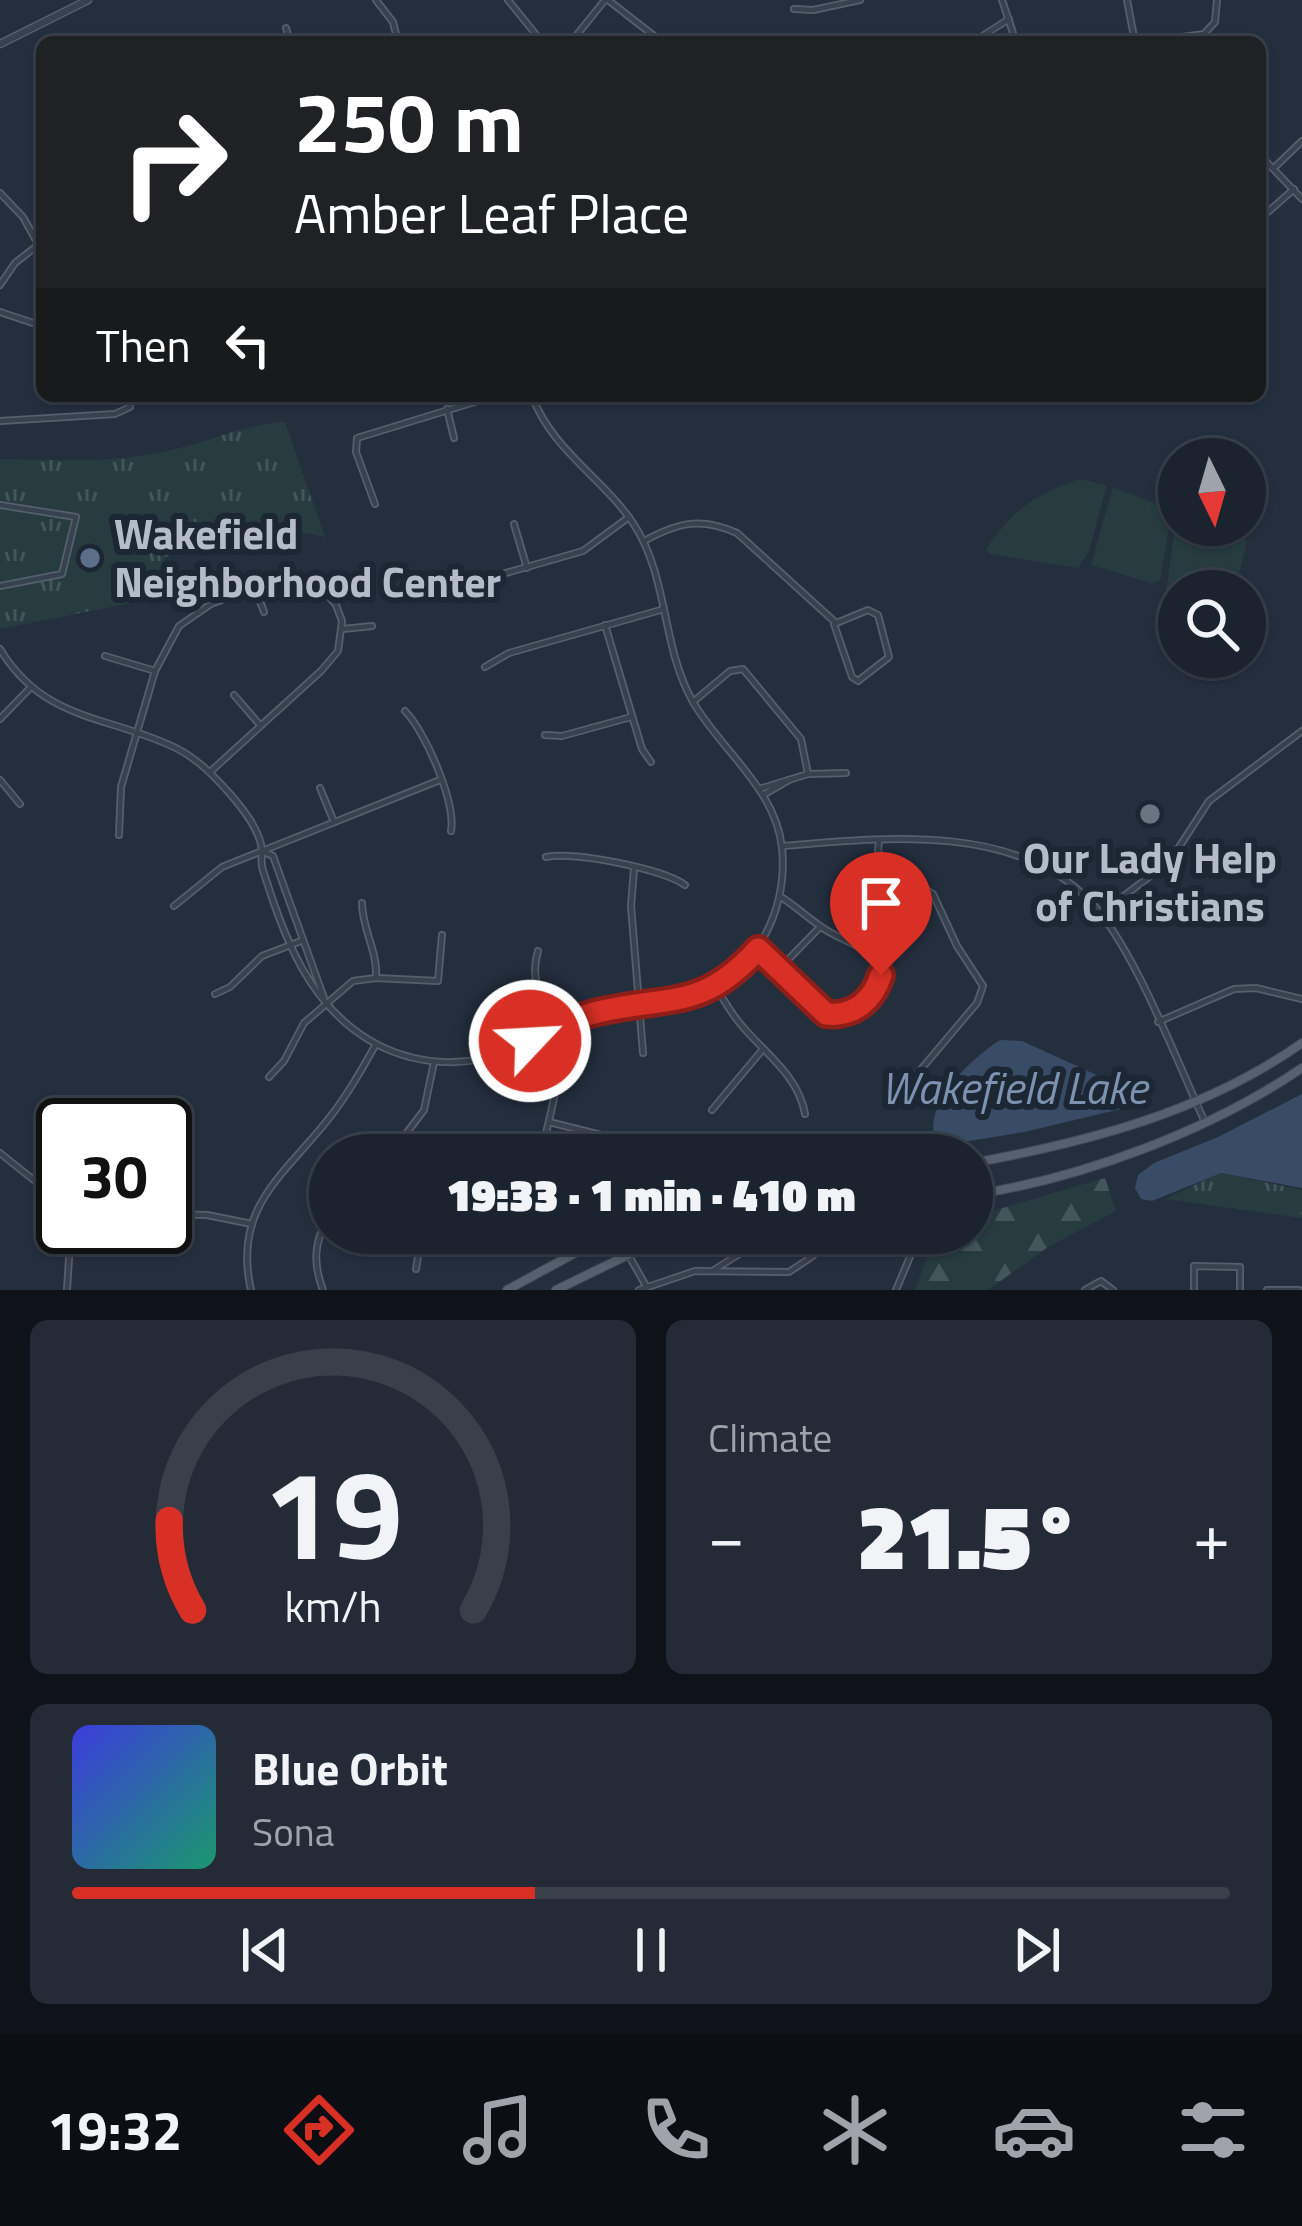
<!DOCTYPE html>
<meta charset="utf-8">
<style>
:root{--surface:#1b232e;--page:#242b36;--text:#f1f3f6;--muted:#a0a4aa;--line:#39404a;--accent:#d93025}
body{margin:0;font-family:"Titillium Web",sans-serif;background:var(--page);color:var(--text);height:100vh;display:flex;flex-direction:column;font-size:45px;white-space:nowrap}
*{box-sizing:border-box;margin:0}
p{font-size:39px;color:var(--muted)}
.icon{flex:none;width:66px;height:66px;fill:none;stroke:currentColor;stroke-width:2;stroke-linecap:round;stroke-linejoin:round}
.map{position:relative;height:1290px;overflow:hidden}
.details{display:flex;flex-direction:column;gap:30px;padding:30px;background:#0f1319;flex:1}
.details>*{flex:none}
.guide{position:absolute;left:36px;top:36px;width:1230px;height:366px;border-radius:18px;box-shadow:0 3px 9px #0004,0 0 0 3px var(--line);background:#202124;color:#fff;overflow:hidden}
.needle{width:78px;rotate:175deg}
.fabs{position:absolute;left:1158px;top:438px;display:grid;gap:24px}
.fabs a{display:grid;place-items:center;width:108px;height:108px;border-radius:50%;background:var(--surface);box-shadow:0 3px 9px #0004,0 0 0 3px var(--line);font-size:60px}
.speed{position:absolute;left:36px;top:1098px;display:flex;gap:24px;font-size:60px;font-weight:700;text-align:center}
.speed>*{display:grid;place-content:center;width:156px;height:156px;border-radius:50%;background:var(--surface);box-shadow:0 3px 9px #0004,0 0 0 3px var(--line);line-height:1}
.speed .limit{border:6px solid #111;border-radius:18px;background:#fff;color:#111}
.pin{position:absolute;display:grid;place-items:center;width:102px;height:102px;color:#fff;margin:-123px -51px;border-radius:50% 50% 50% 0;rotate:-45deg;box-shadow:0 0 12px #0007}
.pin .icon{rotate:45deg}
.me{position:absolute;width:132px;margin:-66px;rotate:65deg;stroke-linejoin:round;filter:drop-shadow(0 0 9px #0008)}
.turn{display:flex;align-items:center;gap:42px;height:252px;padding:0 60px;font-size:54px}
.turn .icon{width:156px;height:156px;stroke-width:2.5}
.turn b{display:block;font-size:84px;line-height:102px}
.then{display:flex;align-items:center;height:114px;padding:0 60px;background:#0003;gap:24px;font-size:45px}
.big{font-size:90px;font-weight:800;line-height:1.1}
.details .tile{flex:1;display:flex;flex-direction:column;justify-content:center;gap:18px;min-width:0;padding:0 42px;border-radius:18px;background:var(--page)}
.details .dial{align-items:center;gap:0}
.dial svg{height:312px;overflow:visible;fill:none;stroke:var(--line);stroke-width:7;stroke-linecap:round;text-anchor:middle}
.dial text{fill:var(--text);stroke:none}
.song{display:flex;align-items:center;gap:36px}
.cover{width:144px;height:144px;border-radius:18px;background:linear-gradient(135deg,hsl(240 70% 55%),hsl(160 70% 35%))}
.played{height:12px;border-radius:6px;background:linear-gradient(90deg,var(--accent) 40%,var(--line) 40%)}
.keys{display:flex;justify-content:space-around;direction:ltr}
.heat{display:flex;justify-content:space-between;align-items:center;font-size:66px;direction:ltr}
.details .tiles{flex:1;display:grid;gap:30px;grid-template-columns:1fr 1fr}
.tile:last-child{grid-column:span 2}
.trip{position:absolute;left:309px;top:1134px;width:684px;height:120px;border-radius:60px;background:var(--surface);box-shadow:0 3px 9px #0004,0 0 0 3px var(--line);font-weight:800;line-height:120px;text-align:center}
.menu{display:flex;height:192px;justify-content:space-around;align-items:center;background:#0b0e12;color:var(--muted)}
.menu .icon{width:84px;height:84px}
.menu .current{color:var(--accent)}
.menu b{font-size:54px;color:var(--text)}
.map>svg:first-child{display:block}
</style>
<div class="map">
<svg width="1302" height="1290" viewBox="0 0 1302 1290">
<defs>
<pattern id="forest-firs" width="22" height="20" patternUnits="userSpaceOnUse" patternTransform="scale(3)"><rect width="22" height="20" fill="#263c3f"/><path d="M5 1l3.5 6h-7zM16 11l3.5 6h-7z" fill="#435659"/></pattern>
<pattern id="park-tufts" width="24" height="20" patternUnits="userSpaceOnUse" patternTransform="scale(3)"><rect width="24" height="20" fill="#263c3f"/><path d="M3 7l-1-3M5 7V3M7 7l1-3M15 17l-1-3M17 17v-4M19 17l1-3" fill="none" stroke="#435659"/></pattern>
</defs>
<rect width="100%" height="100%" fill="#242f3e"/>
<polygon fill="url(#forest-firs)" points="1105,1178 1116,1211 1048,1247 988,1290 915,1290 936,1233 972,1233 972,1217"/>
<g fill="url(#park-tufts)">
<path d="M 285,422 L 325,537 L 280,528 L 165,557 L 146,600 L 0,629 L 0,459 C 60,460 118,464 176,449 C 213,440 247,424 285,422 Z"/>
<polygon points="1220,1173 1302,1190 1302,1218 1165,1199"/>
</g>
<g fill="#263c3f">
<path d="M 1079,479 L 1107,485 L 1089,551 L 1078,568 L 989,554 L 986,549 C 1015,508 1031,497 1079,479 Z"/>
<polygon points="1113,487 1172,510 1160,580 1151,583 1091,565"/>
<polygon points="1177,513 1179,525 1208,525 1247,540 1235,591 1179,591 1179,639 1160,636"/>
</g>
<g fill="#394c67">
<path d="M 1000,1040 L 1022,1041 L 1123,1087 L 1131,1094 L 1125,1108 L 1024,1132 L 951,1144 L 934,1134 C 927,1100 972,1058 1000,1040 Z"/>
<polygon points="1302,1094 1302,1188 1221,1173 1152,1201 1141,1199 1135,1188 1138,1175 1154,1163 1218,1137"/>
</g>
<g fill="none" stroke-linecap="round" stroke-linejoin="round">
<g stroke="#565f6c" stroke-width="8">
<g id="minor">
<polyline points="376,0 393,22 398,42"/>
<polyline points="508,0 542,42"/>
<polyline points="608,0 662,42"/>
<polyline points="1002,0 1016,42"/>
<polyline points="1127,0 1135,42"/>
<polyline points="794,9 813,10 860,0"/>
<polyline points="286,28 290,42"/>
<polyline points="571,42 605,0"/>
<polyline points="973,42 1009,19"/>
<polyline points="1145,42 1204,34 1215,22 1217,0"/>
<polyline points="1260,155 1302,199"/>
<polyline points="1276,166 1302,141"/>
<polyline points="0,193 23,217 38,244"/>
<polyline points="1260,219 1294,189"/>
<polyline points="0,285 15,263 42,242"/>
<polyline points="0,312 42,326"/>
<polyline points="447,409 454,438"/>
<polyline points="0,421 115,414 130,407"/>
<polyline points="375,504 356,452 357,438 494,396"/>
<polyline points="0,505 76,517 62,574 0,586"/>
<polyline points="514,524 527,568"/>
<path d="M 644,541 C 679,522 701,517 737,533 L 835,622"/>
<polyline points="461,581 481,580 583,551 629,517"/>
<polyline points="255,588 264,612"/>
<polygon points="868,610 878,615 889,657 858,681 852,677 834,624"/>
<polyline points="605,625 642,749 651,762"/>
<polyline points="343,629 372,626"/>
<path d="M 0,649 C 44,722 108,715 176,748 C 198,759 215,777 231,795 C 243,809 260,830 262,850 C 262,856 261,862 262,867 C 284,937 309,1009 378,1045 C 422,1067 473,1068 518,1047 C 537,1038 555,1026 575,1019 C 610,1006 646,1010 682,1001 C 750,983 789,916 782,848 C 776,789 721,750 693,702 C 661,646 669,577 633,523 C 601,476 553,451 532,396"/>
<polyline points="105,656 155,671"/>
<polyline points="485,667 509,653 664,609"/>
<polyline points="234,695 260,725"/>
<polyline points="693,702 730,671 743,669 801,739 808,774"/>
<path d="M 405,711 C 425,731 456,802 451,831"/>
<polyline points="0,719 31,687"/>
<polyline points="545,735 562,736 631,717"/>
<polyline points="0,780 20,804"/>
<polyline points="320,788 334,822"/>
<polyline points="759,789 808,774 846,773"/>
<polyline points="763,795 789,780"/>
<polyline points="119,835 121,787 155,671 179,626 211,604 272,581 300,579 320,586 336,605 342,621 338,651 321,671 210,772"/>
<polyline points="879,840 878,851 884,861 933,894 957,946 983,986 977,1003 901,1093"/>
<path d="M 782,846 C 880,838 1013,822 1089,900 C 1133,945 1176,1059 1204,1120"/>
<polyline points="262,851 273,856 324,998"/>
<path d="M 546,857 C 574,851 663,869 685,885"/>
<polyline points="634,869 631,906 643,1053"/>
<path d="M 362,903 C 362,929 378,951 376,978"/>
<polyline points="174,906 222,867 440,780"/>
<polyline points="1100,914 1170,861 1209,801 1302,731"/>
<path d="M 759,950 L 826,1014 C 844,1016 855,1012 868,999 C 907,958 853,947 826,930 C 810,920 797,907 781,897"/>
<path d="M 538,951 C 529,981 542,1000 556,1027"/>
<polyline points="778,970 820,927"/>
<path d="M 715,986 C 724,1000 732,1015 743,1027 C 766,1054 799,1077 805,1114"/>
<polyline points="215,994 230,987 262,956 301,941"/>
<polyline points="1158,1022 1234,989 1256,988 1302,999"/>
<polyline points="269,1077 284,1061 304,1023 353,981 376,978 438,981 442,935"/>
<polyline points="712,1110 763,1049"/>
<polyline points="549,1122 609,1137 630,1149"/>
<polyline points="0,1153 40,1185 63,1217"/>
<polyline points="390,1155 424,1110 434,1062"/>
<path d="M 542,1155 C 548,1110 569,1075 548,1032"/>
<polyline points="165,1214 207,1215 252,1224"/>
<polyline points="67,1227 70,1243 67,1290"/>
<polyline points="69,1232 84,1227"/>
<polyline points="628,1254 646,1286"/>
<polyline points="416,1269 422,1233"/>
<path d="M 251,1290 C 232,1206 285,1175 330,1117 C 348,1094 362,1069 376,1044"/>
<path d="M 323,1290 C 313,1264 313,1240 330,1217"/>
<polyline points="639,1290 695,1271 789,1272 813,1256 816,1248 804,1238 761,1240 714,1270"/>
<polyline points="896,1290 920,1233"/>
<polyline points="1085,1290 1101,1281 1113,1290"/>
<polyline points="1194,1290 1194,1266 1240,1267 1240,1290"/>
<polyline points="1267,1290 1299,1290"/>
</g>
</g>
<g stroke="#565f6c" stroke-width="9">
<polyline id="tertiary" points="0,44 88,0"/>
</g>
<g stroke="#414a57" stroke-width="10">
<g id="primary">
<path d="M 972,1163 C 1088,1142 1204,1112 1302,1043"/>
<path d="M 972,1195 C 1083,1178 1209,1131 1302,1068"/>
<polyline points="507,1290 612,1233"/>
<polyline points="556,1290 673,1233"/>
</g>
</g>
<use href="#minor" stroke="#38414e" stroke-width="4.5"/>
<use href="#tertiary" stroke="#38414e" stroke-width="6"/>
<use href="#primary" stroke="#56606e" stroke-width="8"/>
</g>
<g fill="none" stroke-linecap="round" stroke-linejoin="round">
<g stroke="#8d1f18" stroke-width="30">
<path id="route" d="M 530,1041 C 552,1029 573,1018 598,1012 C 670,995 702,1011 758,949 L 826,1014 C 853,1017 873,1001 881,975"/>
</g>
<use href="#route" stroke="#d93025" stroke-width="21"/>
</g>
<circle fill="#5c6f8a" stroke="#1d2633" stroke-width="4.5" cx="90" cy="558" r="12"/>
<circle fill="#6b7280" stroke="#1d2633" stroke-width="4.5" cx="1150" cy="814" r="12"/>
<g text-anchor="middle" stroke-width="12" stroke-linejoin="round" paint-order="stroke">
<g font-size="42" font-weight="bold" fill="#b4bcc9" stroke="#1d2633" text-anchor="start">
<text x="114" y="549">Wakefield<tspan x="114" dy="48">Neighborhood Center</tspan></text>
<text x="1150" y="873" text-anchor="middle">Our Lady Help<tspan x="1150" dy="48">of Christians</tspan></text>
</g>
<g font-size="45" font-style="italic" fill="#7c92b1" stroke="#1d2633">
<text x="1014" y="1104">Wakefield Lake</text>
</g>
</g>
</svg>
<div class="fabs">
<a><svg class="needle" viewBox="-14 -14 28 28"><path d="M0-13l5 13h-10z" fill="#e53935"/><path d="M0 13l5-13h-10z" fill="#a0a4aa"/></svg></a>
<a><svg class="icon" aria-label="search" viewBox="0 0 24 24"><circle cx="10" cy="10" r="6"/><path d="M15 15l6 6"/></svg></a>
</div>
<div class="speed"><div class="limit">30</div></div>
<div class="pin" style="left:881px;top:975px;background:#d93025"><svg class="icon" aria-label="arrive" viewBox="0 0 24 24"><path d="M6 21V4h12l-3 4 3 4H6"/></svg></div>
<svg class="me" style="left:530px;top:1041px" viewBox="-20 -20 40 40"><circle r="17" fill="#d93025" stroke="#fff" stroke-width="3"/><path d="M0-11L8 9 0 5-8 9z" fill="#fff"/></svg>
<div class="trip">19:33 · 1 min · 410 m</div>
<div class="guide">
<div class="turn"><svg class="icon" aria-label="right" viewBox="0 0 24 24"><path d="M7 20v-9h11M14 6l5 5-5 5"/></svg><div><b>250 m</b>Amber Leaf Place</div></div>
<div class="then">Then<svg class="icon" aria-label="left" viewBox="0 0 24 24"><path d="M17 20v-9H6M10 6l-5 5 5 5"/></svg></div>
</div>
</div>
<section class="details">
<div class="tiles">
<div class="tile dial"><svg viewBox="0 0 100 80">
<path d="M14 69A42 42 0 1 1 86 69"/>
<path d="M14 69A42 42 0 0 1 8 46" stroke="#d93025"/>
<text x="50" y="56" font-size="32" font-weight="700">19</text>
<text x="50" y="72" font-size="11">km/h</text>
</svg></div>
<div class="tile"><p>Climate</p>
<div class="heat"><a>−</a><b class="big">21.5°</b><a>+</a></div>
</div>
<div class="tile">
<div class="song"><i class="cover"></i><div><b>Blue Orbit</b><p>Sona</p></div></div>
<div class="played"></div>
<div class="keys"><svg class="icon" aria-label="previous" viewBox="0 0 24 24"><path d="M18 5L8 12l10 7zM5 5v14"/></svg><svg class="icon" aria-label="pause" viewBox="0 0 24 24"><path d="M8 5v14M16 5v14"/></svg><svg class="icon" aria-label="next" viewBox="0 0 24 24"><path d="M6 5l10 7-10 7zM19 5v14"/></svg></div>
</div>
</div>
</section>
<nav class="menu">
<b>19:32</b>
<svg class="icon current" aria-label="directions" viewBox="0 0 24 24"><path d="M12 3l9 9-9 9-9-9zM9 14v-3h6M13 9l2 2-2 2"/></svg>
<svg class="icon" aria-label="music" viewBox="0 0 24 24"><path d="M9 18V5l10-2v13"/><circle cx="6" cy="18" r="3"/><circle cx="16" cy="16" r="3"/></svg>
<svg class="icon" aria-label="phone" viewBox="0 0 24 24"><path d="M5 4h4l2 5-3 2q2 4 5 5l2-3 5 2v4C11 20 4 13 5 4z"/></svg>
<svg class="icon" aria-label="climate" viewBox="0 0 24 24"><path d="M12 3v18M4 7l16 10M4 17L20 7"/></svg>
<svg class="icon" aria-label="car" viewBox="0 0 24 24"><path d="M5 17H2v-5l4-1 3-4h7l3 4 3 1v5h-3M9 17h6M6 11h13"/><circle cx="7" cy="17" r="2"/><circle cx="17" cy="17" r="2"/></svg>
<svg class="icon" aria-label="filters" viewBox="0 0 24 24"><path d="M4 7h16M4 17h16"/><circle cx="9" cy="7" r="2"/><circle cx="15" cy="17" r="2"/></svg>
</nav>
